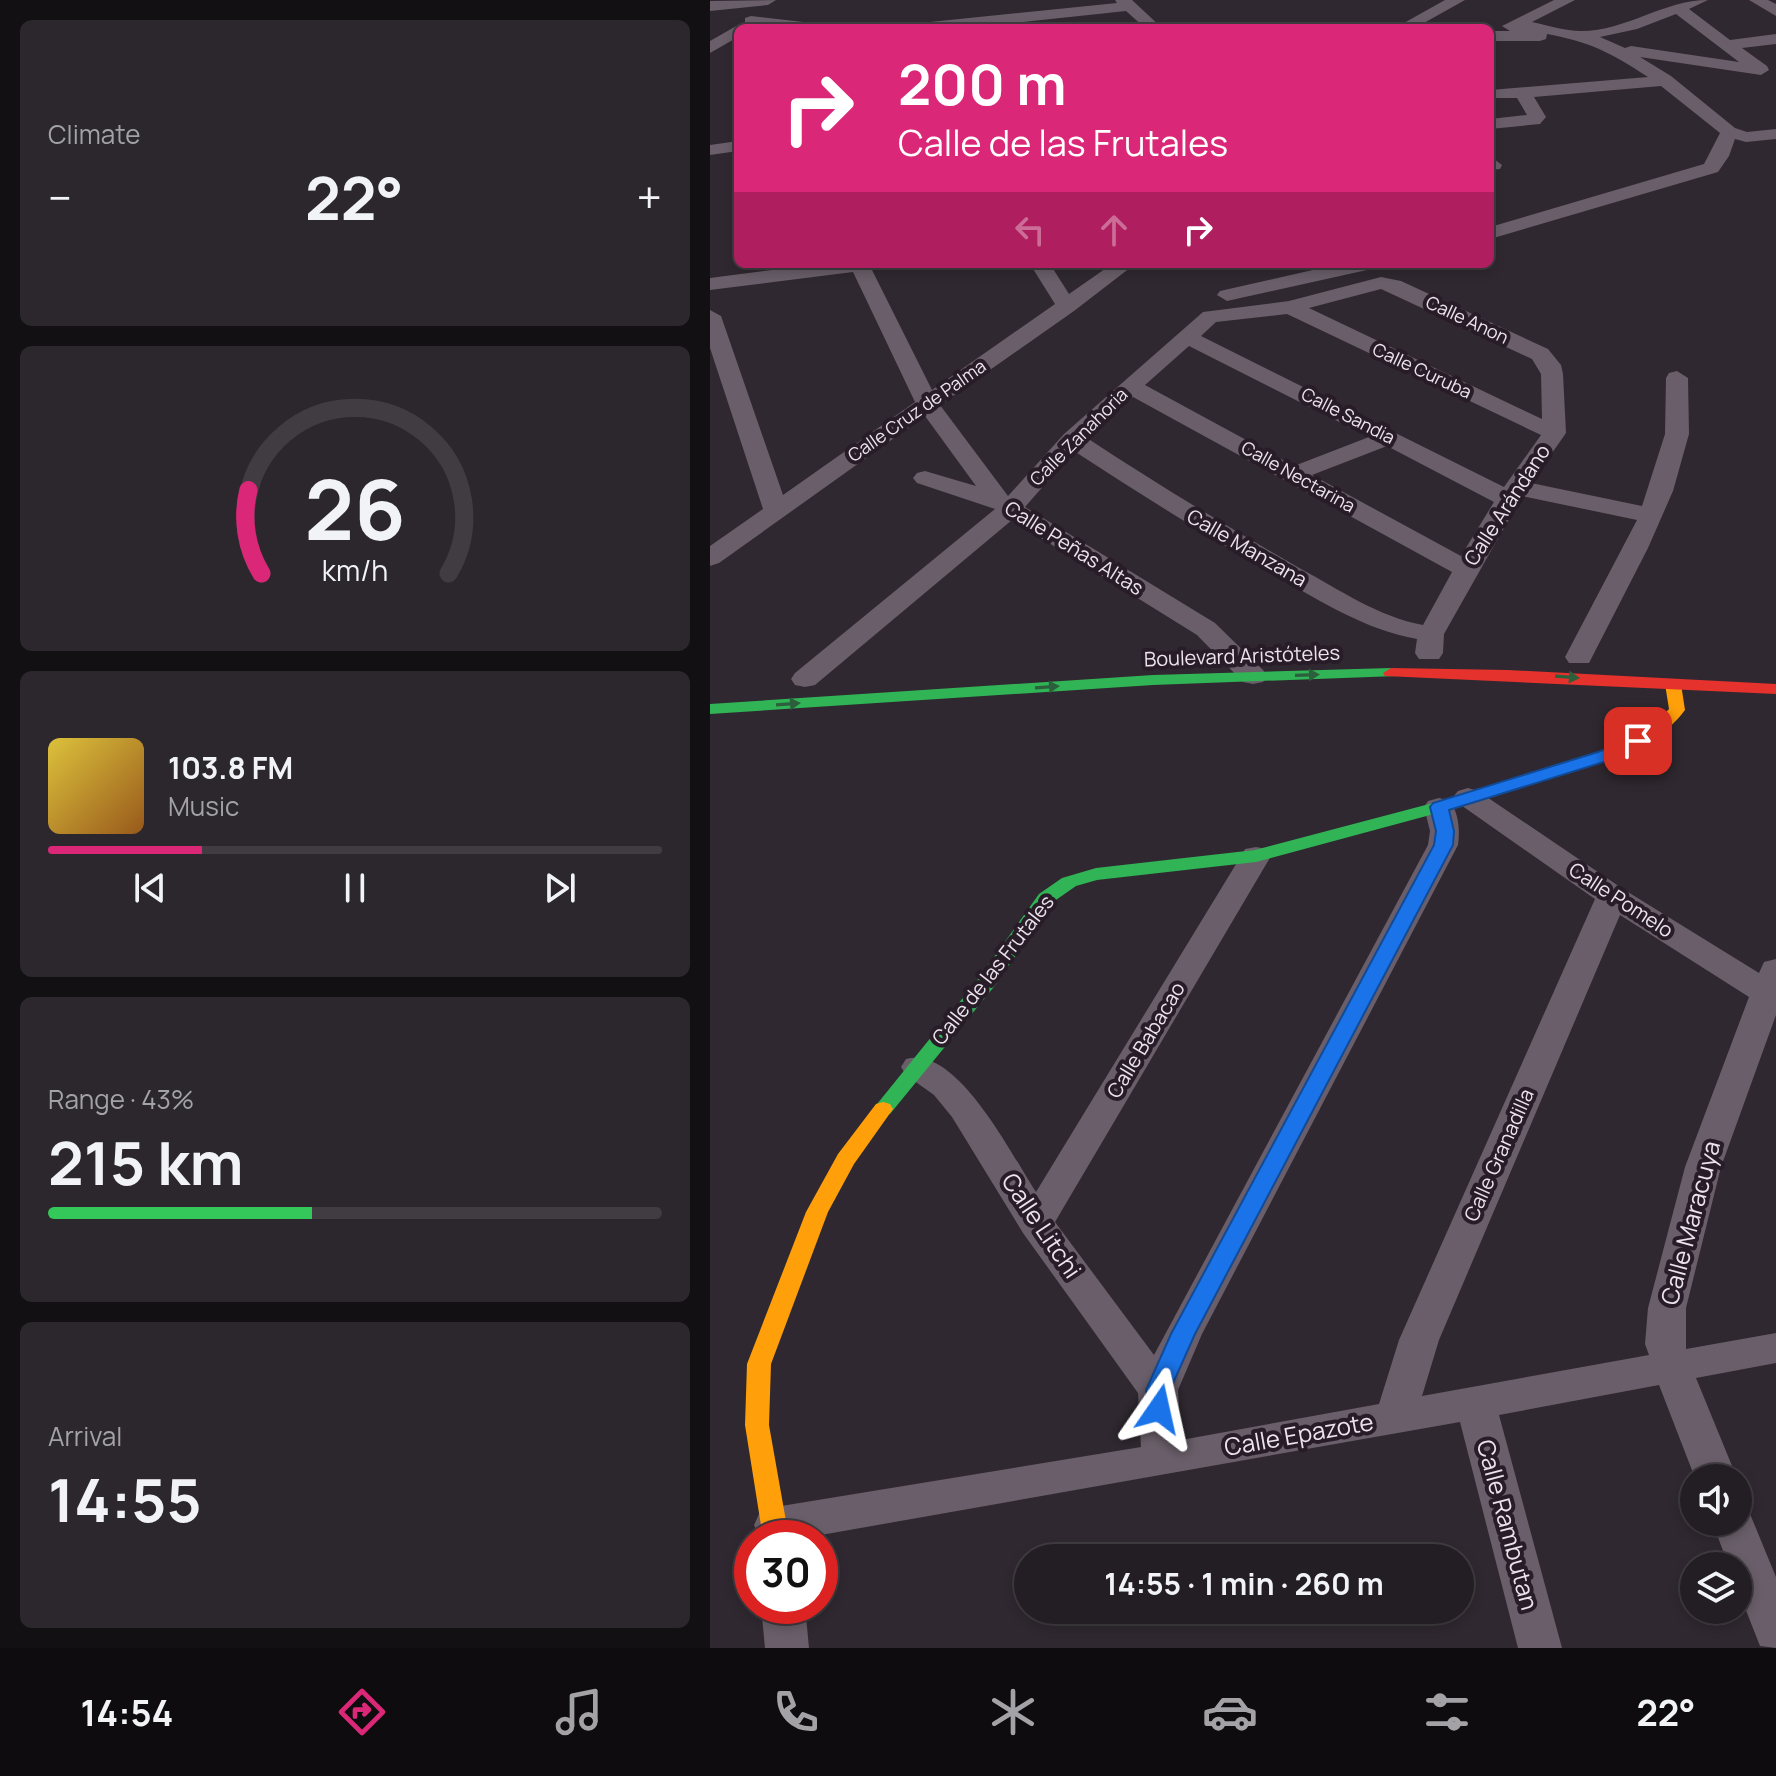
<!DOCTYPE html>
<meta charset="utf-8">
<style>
:root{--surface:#231e24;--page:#2b272c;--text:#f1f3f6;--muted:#a3a2a6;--line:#403c41;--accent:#db2777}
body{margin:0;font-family:Manrope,sans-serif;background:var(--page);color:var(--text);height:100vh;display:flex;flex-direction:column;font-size:30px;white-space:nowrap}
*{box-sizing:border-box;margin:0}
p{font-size:26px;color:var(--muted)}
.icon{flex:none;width:44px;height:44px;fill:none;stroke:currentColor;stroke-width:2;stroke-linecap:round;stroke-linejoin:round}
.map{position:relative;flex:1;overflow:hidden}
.sheet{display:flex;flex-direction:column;gap:20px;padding:20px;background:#131014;width:710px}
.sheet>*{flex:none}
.guide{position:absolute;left:24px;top:24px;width:760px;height:244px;border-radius:12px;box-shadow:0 4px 12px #0003,0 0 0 2px var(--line);background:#db2777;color:#fff;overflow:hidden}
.buttons{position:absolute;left:970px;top:1464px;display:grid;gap:16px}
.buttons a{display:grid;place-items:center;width:72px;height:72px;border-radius:50%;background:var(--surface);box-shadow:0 4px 12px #0003,0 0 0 2px var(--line);font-size:40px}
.speed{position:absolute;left:24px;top:1520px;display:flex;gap:16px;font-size:40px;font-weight:700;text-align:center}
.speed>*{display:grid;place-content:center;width:104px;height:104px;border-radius:50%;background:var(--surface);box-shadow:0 4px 12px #0003,0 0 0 2px var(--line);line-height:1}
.speed .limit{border:12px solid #d22;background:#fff;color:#111}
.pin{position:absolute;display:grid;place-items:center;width:68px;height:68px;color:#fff;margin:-34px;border-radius:16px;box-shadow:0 4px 12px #0006}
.me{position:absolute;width:88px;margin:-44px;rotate:11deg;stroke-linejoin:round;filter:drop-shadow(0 0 6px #0008)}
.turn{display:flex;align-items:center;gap:28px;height:168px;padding:0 32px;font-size:36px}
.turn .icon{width:104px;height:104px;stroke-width:2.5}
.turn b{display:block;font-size:56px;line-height:68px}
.lanes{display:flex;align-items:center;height:76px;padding:0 32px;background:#0003;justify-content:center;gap:40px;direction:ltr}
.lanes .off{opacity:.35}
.big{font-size:60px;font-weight:700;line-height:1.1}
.sheet .tile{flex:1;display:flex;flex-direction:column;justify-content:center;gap:12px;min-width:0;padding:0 28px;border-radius:12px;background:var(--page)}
.sheet .dial{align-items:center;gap:0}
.dial svg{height:208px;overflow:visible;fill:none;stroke:var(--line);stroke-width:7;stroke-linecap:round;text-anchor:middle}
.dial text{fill:var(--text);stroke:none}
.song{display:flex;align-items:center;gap:24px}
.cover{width:96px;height:96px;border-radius:12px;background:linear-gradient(135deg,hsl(50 70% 55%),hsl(30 70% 35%))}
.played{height:8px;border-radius:4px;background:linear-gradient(90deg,var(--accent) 25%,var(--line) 25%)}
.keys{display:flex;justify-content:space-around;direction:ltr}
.heat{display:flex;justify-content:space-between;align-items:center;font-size:44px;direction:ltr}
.charge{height:12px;border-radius:6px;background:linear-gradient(90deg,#34c759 43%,var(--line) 0)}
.trip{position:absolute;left:304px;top:1544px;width:460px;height:80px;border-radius:40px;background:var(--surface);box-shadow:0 4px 12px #0003,0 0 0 2px var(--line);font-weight:700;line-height:80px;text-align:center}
.tabs{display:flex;height:128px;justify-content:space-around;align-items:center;background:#0e0c0e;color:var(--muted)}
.tabs .icon{width:56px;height:56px}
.tabs .selected{color:var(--accent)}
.tabs b{font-size:36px;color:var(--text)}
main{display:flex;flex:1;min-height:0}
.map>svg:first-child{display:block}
</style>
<main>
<section class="sheet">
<div class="tile"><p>Climate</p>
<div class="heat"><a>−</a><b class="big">22°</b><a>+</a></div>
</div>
<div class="tile dial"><svg viewBox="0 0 100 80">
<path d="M14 69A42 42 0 1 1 86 69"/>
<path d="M14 69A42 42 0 0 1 9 37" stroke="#db2777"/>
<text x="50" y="56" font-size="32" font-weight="700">26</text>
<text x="50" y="72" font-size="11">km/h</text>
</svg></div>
<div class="tile">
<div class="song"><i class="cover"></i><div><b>103.8 FM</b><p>Music</p></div></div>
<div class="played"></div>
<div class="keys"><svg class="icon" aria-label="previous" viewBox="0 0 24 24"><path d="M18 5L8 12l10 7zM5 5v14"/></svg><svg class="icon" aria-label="pause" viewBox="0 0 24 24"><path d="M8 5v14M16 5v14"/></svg><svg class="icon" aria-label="next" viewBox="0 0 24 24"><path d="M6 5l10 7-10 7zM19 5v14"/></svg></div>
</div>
<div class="tile"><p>Range · 43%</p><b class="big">215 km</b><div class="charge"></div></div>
<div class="tile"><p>Arrival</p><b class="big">14:55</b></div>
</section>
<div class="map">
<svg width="1066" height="1648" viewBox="0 0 1066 1648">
<rect width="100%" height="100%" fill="#2f2830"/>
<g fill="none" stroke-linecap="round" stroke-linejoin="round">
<g fill="#695e69" fill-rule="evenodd">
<polygon points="66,0 58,5 0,11 0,1"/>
<polygon points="405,0 422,0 452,28 435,28 416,11 256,28 202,28 210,23 407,3"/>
<polygon points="735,0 755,0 705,28 685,28"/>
<path d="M 844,0 L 865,0 L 822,22 C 837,25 855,31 871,31 C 916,31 954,0 998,0 L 979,9 L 1020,40 L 1066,34 L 1066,44 L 1032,48 L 1057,66 L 1059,70 L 1051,75 L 930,57 L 961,76 L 1025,128 L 1037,132 L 1066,129 L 1066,139 L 1036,142 L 1025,139 L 1019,156 L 1008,172 L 780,239 L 780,227 L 994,164 L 1010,133 L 951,86 L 824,97 L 836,117 L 830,124 L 780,129 L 780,119 L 817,115 L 807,98 L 780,98 L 780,90 L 938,77 C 901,53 881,42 837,34 L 836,39 L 830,41 L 780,41 L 780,31 L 819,31 L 800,31 L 792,26 ZM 966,14 L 1029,62 L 921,46 L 915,48 L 890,37 L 927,29 Z"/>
<polygon points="1039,0 1058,0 1066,4 1066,16"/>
<polygon points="41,16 102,23 110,28 60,28 35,24 35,18"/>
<polygon points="28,25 35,28 28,28 28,37 0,53 0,41"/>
<polygon points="28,141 28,151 0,155 0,145"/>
<polygon points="780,156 792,165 790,169 780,170"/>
<path d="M 109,264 L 159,264 L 222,390 L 345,304 L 320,264 L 340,264 L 359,294 L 402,264 L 425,264 L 364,311 L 230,405 L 298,496 L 354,434 L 493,312 L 579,301 L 671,277 L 691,281 L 838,349 L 851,365 L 853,374 L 856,433 L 821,483 L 932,506 L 955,434 L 956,378 L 959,373 L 967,371 L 978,378 L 979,434 L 963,491 L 938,548 L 879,663 L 859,663 L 855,657 L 927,520 L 812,496 L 734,634 L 733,653 L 729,659 L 709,659 L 705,653 L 707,639 C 656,630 612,602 568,577 C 499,537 431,495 364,451 L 315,507 L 505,623 L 553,670 L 557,676 L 553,682 L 543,684 L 533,682 L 487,635 L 302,520 L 105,685 L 95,687 L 85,685 L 81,679 L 85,673 L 285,509 L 207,483 L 203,478 L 207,473 L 215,471 L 266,486 L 215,416 L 9,563 L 0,566 L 0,546 L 53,509 L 0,348 L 0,310 L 11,316 L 73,495 L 205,402 L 143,272 L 0,290 L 0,278 ZM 671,289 L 822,359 L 831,374 L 832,419 L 599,308 ZM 577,314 L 831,435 L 794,487 L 491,336 L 506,322 ZM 479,346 L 659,437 L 584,466 L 435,385 ZM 423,397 L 742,572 L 713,625 C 669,617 630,590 591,569 C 518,527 447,484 377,438 ZM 677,446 L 784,502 L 751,556 L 602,475 Z"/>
<polygon points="629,264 667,264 657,270 517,301 507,295 510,291"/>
<path d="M 758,788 L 768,791 L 913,889 L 1049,973 L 1054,962 L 1066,959 L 1066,1015 L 1011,1167 L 976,1308 L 976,1349 L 1066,1333 L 1066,1363 L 986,1378 L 1027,1478 L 985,1478 L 949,1385 L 789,1415 L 852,1648 L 808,1648 L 750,1422 L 94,1538 L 50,1538 L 44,1525 L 50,1512 L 65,1507 L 431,1447 L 428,1393 L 313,1233 L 242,1117 L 224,1095 L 196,1075 L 191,1067 L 196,1059 C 247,1044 302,1156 326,1192 L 531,856 L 535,849 L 546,847 L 557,849 L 561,856 L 345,1222 L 444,1355 L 718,845 L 720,831 L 714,807 L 718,801 L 729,798 L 740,801 C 749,814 750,830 748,845 L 492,1334 L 468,1390 L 471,1440 L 669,1404 L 689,1340 L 885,899 L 748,803 L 743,797 L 748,791 ZM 910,915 L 1039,997 L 975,1167 L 938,1308 L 935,1344 L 939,1355 L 712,1396 L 729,1340 Z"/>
<polygon points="1028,1506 1038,1509 1066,1577 1066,1648 1050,1646 1028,1590 1028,1566 1019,1566 1002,1522 1028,1522"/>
<polygon points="51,1606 95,1606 99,1648 55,1648"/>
</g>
<g fill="#30b455" fill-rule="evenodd">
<polygon points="681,668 689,673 687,676 443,685 0,714 0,704 443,675"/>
<polygon points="847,765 853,766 856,770 853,774 735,811 546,862 387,880 366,886 343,902 283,988 180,1114 166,1114 163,1109 269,978 329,894 352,878 386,868 545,850 723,803"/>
</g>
<g fill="#ff9f0a" fill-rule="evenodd">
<path d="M 963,679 L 971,684 L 975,710 C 947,749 892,764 847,775 L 841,774 L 838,770 L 841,766 C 881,754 930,743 959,709 L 955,684 Z"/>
<polygon points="173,1102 180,1104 183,1109 144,1164 118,1212 61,1364 59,1425 79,1538 53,1538 35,1425 37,1364 96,1212 128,1154 166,1104"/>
</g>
<polygon fill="#e5322d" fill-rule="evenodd" points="681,668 798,670 1066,684 1066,694 675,676 673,673"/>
</g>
<defs><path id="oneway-solid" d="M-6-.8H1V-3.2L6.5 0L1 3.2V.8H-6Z" transform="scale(2)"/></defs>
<g fill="#2c603d">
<use href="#oneway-solid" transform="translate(597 675) rotate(-2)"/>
<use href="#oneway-solid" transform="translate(857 677) rotate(4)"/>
<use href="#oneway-solid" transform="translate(337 687) rotate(-4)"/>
<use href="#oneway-solid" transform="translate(78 704) rotate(-4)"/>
</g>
<polygon fill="#1a73e8" stroke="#114b97" stroke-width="2" points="928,736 934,738 936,741 934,745 900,760 739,810 744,831 743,845 485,1334 460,1390 461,1409 458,1416 449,1418 441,1416 436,1390 461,1334 724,845 726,831 720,807 723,803 888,752"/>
<g text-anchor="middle" stroke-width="8" stroke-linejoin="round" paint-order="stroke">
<g font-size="18" fill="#ece3ec" stroke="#281c29">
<text transform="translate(757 320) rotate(25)" y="6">Calle Anon</text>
<text transform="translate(712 371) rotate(25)" y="6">Calle Curuba</text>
<text transform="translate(207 411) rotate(-35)" y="6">Calle Cruz de Palma</text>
<text transform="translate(638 416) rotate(27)" y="6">Calle Sandia</text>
<text transform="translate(369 437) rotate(-45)" y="6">Calle Zanahoria</text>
<text transform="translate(588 477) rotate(29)" y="6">Calle Nectarina</text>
</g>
<g font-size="20" fill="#ece3ec" stroke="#281c29">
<text transform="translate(797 505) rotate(-57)" y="7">Calle Arándano</text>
<text transform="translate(364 548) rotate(32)" y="7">Calle Peñas Altas</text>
<text transform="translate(537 548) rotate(30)" y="7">Calle Manzana</text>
<text transform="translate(532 656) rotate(-2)" y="7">Boulevard Aristóteles</text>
<text transform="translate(911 900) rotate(33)" y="7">Calle Pomelo</text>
<text transform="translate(283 970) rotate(-52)" y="7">Calle de las Frutales</text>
<text transform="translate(436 1040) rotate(-59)" y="7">Calle Babacao</text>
<text transform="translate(789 1155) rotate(-66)" y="7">Calle Granadilla</text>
</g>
<g font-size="24" fill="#ece3ec" stroke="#281c29">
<text transform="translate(981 1223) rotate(-75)" y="8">Calle Maracuya</text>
<text transform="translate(331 1226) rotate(56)" y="8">Calle Litchi</text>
<text transform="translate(589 1435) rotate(-10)" y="8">Calle Epazote</text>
<text transform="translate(797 1525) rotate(75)" y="8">Calle Rambutan</text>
</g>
</g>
</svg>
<div class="buttons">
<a><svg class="icon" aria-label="sound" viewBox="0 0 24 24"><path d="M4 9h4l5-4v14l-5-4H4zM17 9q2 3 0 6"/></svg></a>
<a><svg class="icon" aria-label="layers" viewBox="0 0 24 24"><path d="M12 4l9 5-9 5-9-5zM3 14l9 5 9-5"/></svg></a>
</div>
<div class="speed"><div class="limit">30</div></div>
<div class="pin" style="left:928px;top:741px;background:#d93025"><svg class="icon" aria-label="arrive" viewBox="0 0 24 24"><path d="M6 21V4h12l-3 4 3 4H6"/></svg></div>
<svg class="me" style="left:449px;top:1409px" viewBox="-20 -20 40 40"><path d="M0-17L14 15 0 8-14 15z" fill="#1a73e8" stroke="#fff" stroke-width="4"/></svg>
<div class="trip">14:55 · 1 min · 260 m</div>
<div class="guide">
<div class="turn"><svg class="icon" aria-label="right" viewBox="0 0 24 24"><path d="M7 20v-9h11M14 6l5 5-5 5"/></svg><div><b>200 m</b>Calle de las Frutales</div></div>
<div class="lanes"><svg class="icon off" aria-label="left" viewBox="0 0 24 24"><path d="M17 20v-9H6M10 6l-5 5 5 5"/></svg><svg class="icon off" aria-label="ahead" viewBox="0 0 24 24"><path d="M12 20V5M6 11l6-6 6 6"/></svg><svg class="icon" aria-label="right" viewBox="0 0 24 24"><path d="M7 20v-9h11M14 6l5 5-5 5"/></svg></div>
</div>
</div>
</main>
<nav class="tabs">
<b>14:54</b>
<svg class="icon selected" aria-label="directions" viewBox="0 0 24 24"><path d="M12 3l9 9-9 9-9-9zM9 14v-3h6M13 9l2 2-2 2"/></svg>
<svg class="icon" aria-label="music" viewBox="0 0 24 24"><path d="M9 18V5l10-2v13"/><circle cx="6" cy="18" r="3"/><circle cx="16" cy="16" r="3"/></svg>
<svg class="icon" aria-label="phone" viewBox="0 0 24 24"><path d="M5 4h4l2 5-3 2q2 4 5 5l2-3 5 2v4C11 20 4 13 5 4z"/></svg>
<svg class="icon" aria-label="climate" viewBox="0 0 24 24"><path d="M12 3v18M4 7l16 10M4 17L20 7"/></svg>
<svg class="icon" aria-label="car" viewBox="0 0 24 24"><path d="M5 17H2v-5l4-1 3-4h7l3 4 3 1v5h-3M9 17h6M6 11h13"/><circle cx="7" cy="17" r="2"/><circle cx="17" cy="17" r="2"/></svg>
<svg class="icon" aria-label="filters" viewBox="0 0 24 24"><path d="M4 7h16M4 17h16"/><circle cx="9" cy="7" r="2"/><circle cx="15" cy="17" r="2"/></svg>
<b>22°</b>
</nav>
